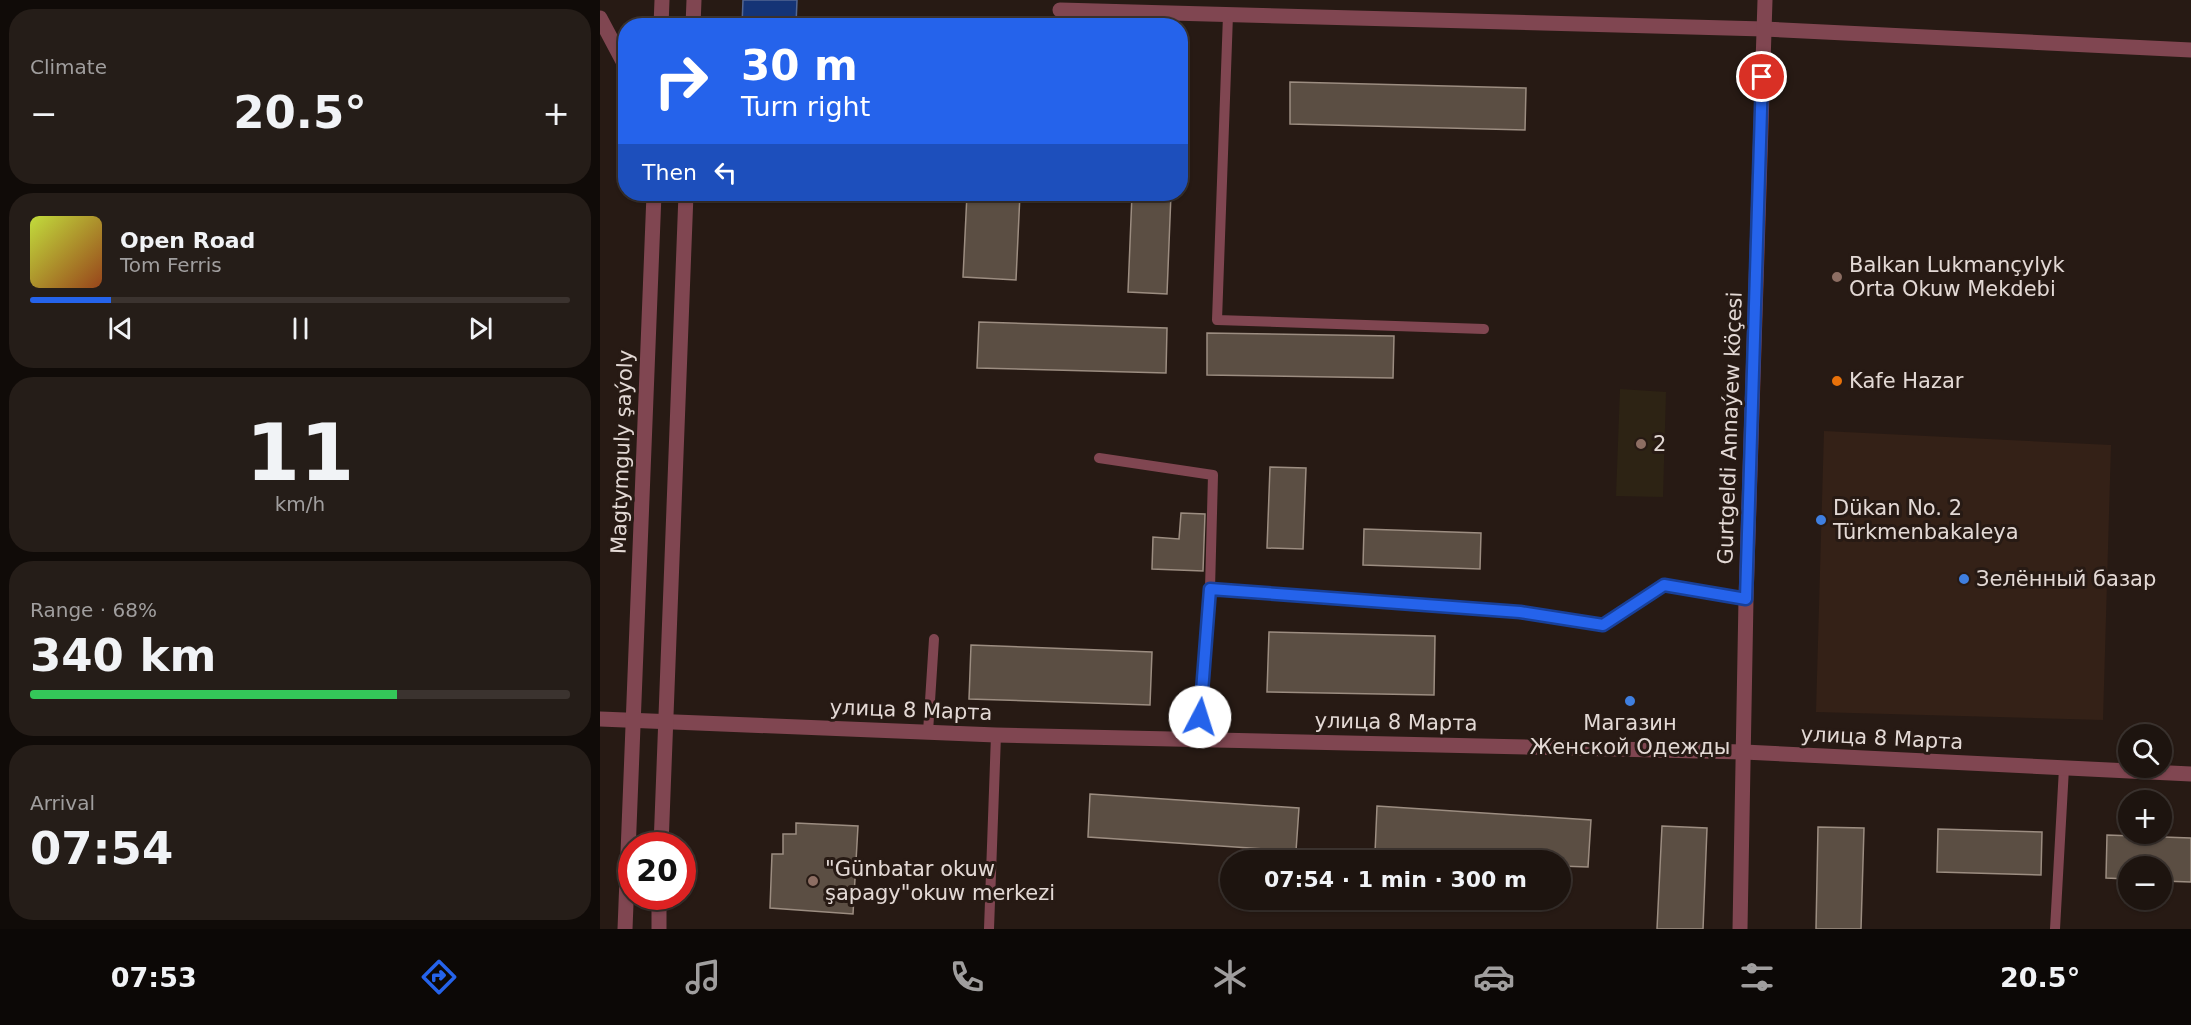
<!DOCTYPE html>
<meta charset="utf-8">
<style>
:root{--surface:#1d140f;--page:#251d18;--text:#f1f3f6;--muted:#a09e9e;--line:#3b332f;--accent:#2563eb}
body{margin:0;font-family:"DejaVu Sans",sans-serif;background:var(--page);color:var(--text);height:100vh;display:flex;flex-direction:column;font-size:22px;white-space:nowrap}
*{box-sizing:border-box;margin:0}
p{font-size:20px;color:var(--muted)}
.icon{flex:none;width:33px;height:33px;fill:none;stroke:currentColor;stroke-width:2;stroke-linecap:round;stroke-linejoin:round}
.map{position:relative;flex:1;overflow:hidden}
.panel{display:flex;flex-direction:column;gap:9px;padding:9px;background:#100b08;width:600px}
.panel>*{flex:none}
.top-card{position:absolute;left:18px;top:18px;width:570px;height:183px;border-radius:24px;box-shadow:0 2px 4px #0004,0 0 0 2px var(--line);background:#2563eb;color:#fff;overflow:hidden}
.controls{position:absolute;left:1518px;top:724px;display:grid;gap:12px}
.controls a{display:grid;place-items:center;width:54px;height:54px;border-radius:50%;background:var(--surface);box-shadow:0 2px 4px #0004,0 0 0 2px var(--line);font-size:30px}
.speed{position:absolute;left:18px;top:832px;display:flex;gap:12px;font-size:30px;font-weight:700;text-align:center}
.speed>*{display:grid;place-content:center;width:78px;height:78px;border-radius:50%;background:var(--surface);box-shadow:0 2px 4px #0004,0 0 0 2px var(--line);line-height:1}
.speed .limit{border:9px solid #d22;background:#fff;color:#111}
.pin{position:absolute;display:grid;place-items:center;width:51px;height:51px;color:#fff;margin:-26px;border:3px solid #fff;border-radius:50%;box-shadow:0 2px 6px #0007}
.me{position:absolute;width:66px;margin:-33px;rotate:5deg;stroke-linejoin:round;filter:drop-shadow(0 0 4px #0008)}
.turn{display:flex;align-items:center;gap:21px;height:126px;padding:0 24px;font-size:27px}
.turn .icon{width:78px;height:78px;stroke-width:2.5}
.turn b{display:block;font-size:42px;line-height:51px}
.then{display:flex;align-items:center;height:57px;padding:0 24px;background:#0003;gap:12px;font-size:22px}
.big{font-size:45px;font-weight:800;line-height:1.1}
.panel .card{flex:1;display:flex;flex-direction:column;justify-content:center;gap:9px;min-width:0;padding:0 21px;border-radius:24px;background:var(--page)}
.panel .dial{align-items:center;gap:0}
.dial b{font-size:78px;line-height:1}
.song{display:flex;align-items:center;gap:18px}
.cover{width:72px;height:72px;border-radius:9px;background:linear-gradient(135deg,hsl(70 70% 55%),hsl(20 70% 35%))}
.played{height:6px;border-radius:3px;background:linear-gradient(90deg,var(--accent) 15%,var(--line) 15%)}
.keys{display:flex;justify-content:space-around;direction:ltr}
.heat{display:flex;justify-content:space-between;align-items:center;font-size:33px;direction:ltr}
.charge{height:9px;border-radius:4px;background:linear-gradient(90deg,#34c759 68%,var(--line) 0)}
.trip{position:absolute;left:620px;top:850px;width:351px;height:60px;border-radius:30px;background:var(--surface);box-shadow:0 2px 4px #0004,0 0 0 2px var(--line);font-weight:800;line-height:60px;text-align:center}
.tab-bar{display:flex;height:96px;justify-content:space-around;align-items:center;background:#0c0806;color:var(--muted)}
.tab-bar .icon{width:42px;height:42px}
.tab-bar .active{color:var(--accent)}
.tab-bar b{font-size:27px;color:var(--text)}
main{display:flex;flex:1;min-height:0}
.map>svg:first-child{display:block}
</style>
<main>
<section class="panel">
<div class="card"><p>Climate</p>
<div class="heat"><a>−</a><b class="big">20.5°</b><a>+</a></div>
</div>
<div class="card">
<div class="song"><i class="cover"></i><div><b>Open Road</b><p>Tom Ferris</p></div></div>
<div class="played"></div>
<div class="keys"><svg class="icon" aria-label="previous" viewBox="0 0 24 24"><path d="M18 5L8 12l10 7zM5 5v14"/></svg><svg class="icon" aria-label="pause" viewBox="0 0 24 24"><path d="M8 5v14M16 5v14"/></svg><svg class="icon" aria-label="next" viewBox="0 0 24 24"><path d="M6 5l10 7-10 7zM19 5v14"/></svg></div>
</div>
<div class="card dial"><b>11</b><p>km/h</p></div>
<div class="card"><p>Range · 68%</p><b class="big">340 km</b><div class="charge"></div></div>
<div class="card"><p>Arrival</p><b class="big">07:54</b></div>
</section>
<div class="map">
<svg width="1591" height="929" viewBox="0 0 1591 929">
<rect width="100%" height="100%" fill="#271a14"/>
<polygon fill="#342117" points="1224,431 1511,445 1503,720 1216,712"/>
<polygon fill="#2d2314" points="1020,389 1066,392 1063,497 1016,496"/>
<polygon fill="#153476" stroke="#536692" stroke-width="1.5" points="143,0 197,0 196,25 142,25"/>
<g fill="#5b4e43" stroke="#9c8d81" stroke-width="1.5">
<polygon points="690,82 926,88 925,130 690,124"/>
<polygon points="367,194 420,194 416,280 363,277"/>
<polygon points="532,194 571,194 567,294 528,292"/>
<polygon points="379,322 567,328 566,373 377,368"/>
<polygon points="607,333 794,336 793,378 607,375"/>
<polygon points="670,467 706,468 703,549 667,548"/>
<polygon points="581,513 605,514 603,571 552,569 553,537 579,539"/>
<polygon points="764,529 881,533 880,569 763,565"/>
<polygon points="669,632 835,636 834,695 667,692"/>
<polygon points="371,645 552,652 550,705 369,699"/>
<polygon points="490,794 699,808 696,851 488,837"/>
<polygon points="777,806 991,820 988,867 960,866 960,861 892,861 775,853"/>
<polygon points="196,823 258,826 253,914 170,908 172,854 183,854 183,834 196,834"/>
<polygon points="1062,826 1107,828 1103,929 1057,929"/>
<polygon points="1218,827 1264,828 1261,929 1216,929"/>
<polygon points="1338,829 1442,832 1441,875 1337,872"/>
<polygon points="1507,835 1591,838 1591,882 1562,881 1562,867 1528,867 1528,879 1506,878"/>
</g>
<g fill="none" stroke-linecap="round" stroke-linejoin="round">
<g stroke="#804651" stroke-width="10">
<polyline points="628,15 617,320 884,329"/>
<polyline points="499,458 613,475 610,589"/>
<polyline points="328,732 334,639"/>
<polyline points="598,738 610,589 920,612 1003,625 1064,585 1146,599"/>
<polyline points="389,929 396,735"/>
<polyline points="1455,929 1464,768"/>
</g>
<g stroke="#804651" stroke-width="15">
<polyline points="460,10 1164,29 1591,50"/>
<polyline points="0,18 26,67"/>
<polyline points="0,719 396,735 1144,752 1591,774"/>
<polyline points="1140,929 1146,599 1165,0"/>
</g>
<g stroke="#804651" stroke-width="15">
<polyline points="61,26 62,0"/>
<polyline points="93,26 94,0"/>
<polyline points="61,846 86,194"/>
<polyline points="25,929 54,194"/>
<polyline points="59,929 59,897"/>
</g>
</g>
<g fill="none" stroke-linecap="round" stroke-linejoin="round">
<g stroke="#184099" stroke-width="15">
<polyline id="route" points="600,717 610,589 920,612 1003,625 1064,585 1146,599 1162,77"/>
</g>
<use href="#route" stroke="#2563eb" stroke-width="10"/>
</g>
<g fill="#8d6e63" stroke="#271a14" stroke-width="2">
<circle cx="1237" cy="277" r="6"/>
<circle cx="1041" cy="444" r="6"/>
<circle cx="213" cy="881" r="6"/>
</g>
<circle fill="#e8710a" stroke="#271a14" stroke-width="2" cx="1237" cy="381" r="6"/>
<g fill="#3f7fe0" stroke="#271a14" stroke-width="2">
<circle cx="1221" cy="520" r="6"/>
<circle cx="1364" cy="579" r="6"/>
<circle cx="1030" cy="701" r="6"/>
</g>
<g text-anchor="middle" stroke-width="6" stroke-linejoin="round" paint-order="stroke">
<g font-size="21" fill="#e3d9d5" stroke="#271a14" text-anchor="start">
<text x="1249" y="272">Balkan Lukmançylyk<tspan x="1249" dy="24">Orta Okuw Mekdebi</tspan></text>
<text x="1249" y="388">Kafe Hazar</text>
<text x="1053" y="451">2</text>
<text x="1233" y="515">Dükan No. 2<tspan x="1233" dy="24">Türkmenbakaleya</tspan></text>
<text x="1376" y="586">Зелённый базар</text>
<text x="1030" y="730" text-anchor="middle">Магазин<tspan x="1030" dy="24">Женской Одежды</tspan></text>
<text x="225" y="876">"Günbatar okuw<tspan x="225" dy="24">şapagy"okuw merkezi</tspan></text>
</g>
<g font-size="21" fill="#e3d9d5" stroke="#271a14">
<text transform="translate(1130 428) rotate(-88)" y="7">Gurtgeldi Annaýew köçesi</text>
<text transform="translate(22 452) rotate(-88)" y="7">Magtymguly şaýoly</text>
<text transform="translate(311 710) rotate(2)" y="7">улица 8 Марта</text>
<text transform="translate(796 722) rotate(1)" y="7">улица 8 Марта</text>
<text transform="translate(1282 738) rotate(3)" y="7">улица 8 Марта</text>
</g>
</g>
</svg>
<div class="controls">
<a><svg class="icon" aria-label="search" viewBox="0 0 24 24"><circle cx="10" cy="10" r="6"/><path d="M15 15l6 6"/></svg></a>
<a>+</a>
<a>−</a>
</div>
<div class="speed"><div class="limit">20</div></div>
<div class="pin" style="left:1162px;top:77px;background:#d93025"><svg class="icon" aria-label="arrive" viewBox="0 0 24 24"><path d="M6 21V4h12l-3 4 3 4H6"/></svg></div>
<svg class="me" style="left:600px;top:717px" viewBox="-20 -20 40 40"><circle r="19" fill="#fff"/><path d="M0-13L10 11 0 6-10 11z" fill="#2563eb"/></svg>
<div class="trip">07:54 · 1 min · 300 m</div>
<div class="top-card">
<div class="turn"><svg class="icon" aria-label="right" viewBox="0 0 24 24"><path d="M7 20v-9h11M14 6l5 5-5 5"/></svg><div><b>30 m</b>Turn right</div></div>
<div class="then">Then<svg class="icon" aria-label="left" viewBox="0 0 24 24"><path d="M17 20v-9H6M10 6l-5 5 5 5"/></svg></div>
</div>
</div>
</main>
<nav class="tab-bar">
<b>07:53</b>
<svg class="icon active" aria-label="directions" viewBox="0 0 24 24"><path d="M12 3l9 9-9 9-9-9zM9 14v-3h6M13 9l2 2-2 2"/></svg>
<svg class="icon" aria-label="music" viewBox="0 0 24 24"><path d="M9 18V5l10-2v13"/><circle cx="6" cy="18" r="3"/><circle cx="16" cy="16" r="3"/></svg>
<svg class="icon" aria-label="phone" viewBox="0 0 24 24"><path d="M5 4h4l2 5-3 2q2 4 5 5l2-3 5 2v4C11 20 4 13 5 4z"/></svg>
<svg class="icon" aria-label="climate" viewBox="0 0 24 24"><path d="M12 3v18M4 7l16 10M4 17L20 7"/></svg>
<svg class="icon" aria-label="car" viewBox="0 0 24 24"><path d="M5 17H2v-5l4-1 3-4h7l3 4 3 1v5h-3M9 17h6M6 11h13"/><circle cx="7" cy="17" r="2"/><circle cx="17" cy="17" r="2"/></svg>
<svg class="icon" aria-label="filters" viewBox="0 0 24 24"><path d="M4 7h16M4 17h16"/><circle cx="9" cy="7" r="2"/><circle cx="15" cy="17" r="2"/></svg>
<b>20.5°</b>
</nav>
